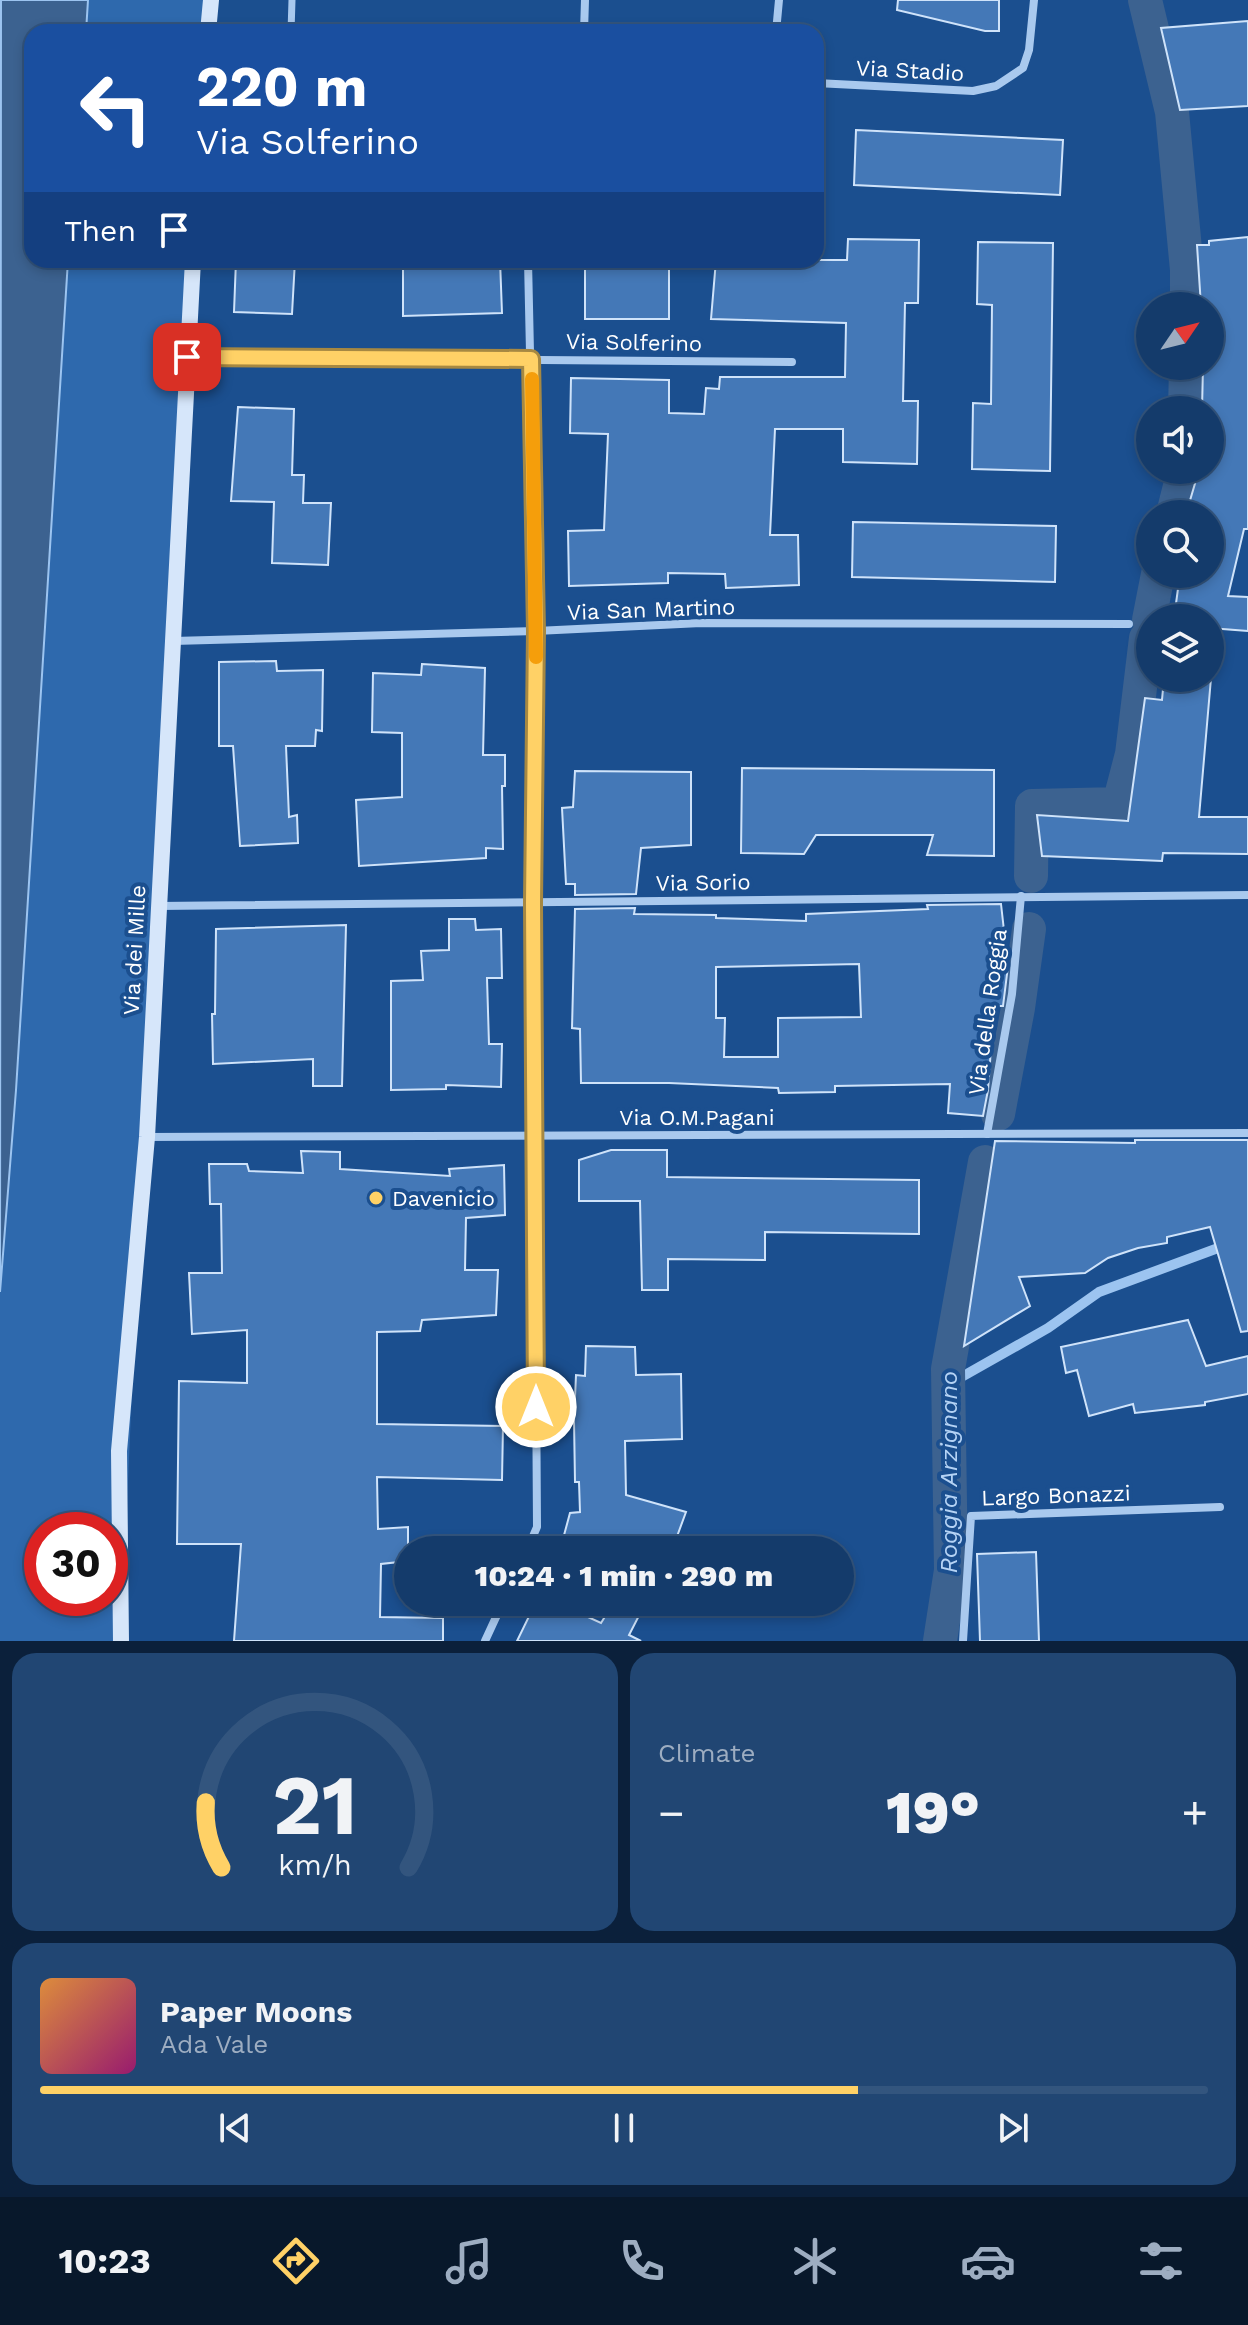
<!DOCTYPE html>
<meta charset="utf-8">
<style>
:root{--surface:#143b6b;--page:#214673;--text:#f1f3f6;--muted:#9dadc1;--line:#33557e;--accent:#ffd166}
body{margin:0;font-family:"Work Sans",sans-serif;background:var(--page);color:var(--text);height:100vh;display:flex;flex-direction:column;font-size:30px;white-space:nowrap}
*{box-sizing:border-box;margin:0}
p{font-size:26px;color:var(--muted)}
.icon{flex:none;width:44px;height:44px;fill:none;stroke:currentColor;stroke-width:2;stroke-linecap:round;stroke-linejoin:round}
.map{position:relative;height:1641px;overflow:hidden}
.drawer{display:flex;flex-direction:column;gap:12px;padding:12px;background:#0b203b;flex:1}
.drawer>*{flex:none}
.top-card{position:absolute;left:24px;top:24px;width:800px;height:244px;border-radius:24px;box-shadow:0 4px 12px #0003,0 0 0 2px var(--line);background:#1a4fa0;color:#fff;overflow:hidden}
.needle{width:52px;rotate:55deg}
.buttons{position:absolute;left:1136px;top:292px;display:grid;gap:16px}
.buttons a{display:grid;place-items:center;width:88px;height:88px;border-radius:50%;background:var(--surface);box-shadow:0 4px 12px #0003,0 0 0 2px var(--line);font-size:40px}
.speed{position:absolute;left:24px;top:1512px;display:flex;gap:16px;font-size:40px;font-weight:700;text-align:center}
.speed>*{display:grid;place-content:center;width:104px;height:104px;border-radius:50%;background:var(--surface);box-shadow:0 4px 12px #0003,0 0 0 2px var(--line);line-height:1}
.speed .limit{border:12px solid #d22;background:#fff;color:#111}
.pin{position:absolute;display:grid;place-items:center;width:68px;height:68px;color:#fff;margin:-34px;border-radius:16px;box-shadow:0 4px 12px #0006}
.me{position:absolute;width:88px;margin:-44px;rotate:0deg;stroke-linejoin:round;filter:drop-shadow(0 0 6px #0008)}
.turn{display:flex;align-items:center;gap:28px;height:168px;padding:0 40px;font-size:36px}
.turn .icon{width:104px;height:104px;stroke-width:2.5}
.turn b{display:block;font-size:56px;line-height:68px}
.then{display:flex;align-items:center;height:76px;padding:0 40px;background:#0003;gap:16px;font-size:30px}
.big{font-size:60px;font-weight:800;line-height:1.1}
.drawer .tile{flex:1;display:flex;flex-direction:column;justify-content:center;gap:12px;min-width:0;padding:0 28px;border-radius:24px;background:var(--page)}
.drawer .dial{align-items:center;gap:0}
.dial svg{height:208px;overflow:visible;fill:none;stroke:var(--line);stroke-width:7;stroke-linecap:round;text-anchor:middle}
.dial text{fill:var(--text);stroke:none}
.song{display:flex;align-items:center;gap:24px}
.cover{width:96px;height:96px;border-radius:12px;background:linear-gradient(135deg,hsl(30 70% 55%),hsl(320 70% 35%))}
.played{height:8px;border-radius:4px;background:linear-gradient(90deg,var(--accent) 70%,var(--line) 70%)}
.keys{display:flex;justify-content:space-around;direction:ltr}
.heat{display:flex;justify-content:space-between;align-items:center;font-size:44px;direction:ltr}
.drawer .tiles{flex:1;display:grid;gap:12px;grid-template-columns:1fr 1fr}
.tile:last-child{grid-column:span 2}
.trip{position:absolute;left:394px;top:1536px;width:460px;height:80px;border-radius:40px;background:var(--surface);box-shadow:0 4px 12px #0003,0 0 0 2px var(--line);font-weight:800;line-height:80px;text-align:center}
.tab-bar{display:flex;height:128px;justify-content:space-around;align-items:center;background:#08182b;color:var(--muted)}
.tab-bar .icon{width:56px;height:56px}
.tab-bar .selected{color:var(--accent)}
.tab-bar b{font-size:36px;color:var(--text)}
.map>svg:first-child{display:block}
</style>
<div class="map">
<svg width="1248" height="1641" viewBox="0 0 1248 1641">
<rect width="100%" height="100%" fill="#1b4f8f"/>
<g fill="#2e69ad" fill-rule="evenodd">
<polygon points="88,0 211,0 208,32 86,32"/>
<path d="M 68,260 L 193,260 L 143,1139 L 121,1641 L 0,1641 L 0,1292 L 16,1090 ZM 42,1530 L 110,1530 L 110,1598 L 42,1598 Z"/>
</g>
<polygon fill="#3c6290" stroke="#9cc4f0" stroke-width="2" points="1,0 88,0 86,32 32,32 32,260 68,260 16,1090 0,1292"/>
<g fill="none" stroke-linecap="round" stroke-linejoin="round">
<polyline stroke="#9cc4f0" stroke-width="10" points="958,1379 1048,1328 1099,1292 1248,1237"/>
<g stroke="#3c6290" stroke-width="34">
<polyline points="1145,0 1172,112 1187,270 1187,306"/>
<polyline points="1185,410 1186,366"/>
<polyline points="1173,514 1184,470"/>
<polyline points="1149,620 1158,574"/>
<polyline points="1031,876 1032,806 1119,804 1132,754 1146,638"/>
<polyline points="998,1114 1018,1008 1029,929"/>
<polyline points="940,1641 951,1570 948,1369 985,1162"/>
</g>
</g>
<g fill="#4478b7" stroke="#cfe3fa" stroke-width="2" fill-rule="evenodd">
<polygon points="898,0 999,0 999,31 985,31 897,10"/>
<polygon points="1248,21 1248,106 1180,110 1161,28"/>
<polygon points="856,130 1063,140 1060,195 854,185"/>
<polygon points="1248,237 1248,529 1244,529 1228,596 1248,597 1248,631 1210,628 1210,618 1174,618 1180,574 1210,574 1210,514 1186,514 1199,470 1210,470 1210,410 1202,410 1203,366 1210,366 1210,306 1201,306 1197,245 1209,245 1209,241"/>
<polygon points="848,239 919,240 918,303 905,303 903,401 918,401 917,464 843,462 843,429 775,429 770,535 798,535 799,585 726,588 725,574 668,573 668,583 569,586 568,531 604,530 608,434 570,433 571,378 669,380 669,413 704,414 706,388 719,389 720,377 845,377 846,323 711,319 716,260 847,260"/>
<polygon points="978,242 1053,243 1050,471 972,469 973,403 991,404 992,305 977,304"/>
<polygon points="236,260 295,260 292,314 234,312"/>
<polygon points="403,260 500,260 502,313 403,316"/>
<rect x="585" y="260" width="84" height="59"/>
<polygon points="238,407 294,409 292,475 304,475 303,503 331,503 328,565 272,563 274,502 231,501"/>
<polygon points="853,522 1056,526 1055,582 852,577"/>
<polygon points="276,661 277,671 323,670 322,731 316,730 315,746 286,746 289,817 297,815 298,843 240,846 233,746 219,746 219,662"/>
<polygon points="422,664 485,668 483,755 505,755 505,786 502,786 503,849 486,848 486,858 359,866 356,800 402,797 402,733 372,732 373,673 421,675"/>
<polygon points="1164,678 1211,678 1199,817 1248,817 1248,854 1163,853 1162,861 1042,856 1037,815 1128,821 1145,698 1162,700"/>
<polygon points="742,768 994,770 994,856 927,855 933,835 816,835 804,854 741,853"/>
<polygon points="575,771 691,772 691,845 641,848 636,894 575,895 575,884 566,884 562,808 573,807"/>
<path d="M 1001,904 L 1008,966 L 1003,1006 L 994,1006 L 988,1090 L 983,1116 L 948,1113 L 950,1084 L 835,1086 L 835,1092 L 779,1093 L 778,1088 L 669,1083 L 581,1083 L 580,1029 L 572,1028 L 575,909 L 635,908 L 634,914 L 716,915 L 716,918 L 806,921 L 806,914 L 928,909 L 927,905 ZM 859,964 L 861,1017 L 778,1018 L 778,1057 L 724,1057 L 725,1018 L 716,1018 L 716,967 Z"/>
<polygon points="449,919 475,919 476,930 501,929 502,978 487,978 489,1044 502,1044 501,1087 446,1085 446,1089 391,1090 391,981 423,980 421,951 449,950"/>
<polygon points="346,925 342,1086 313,1086 313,1059 213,1064 212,1014 215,1014 216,929"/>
<polygon points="1135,1140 1248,1140 1248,1331 1241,1332 1210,1227 1167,1237 1167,1243 1138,1248 1108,1258 1085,1273 1019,1277 1030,1306 964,1346 995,1141 1135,1143"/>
<polygon points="611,1150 667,1150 667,1177 919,1180 919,1234 765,1232 765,1260 668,1259 668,1290 642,1290 640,1201 579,1201 579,1160"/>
<polygon points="301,1151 340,1152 340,1169 450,1176 449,1169 504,1165 505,1215 466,1218 465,1270 498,1270 496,1315 422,1320 420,1331 377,1332 377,1424 503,1426 502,1480 377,1477 378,1529 408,1527 408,1561 381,1564 380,1617 443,1618 443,1641 234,1641 241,1544 177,1544 179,1381 247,1383 247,1330 192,1334 189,1273 222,1273 221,1204 210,1204 209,1164 247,1164 249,1171 303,1173"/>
<polygon points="1188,1320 1206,1366 1248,1356 1248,1394 1205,1402 1205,1405 1135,1413 1133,1404 1089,1416 1077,1370 1066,1373 1061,1347"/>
<polygon points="586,1346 635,1347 636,1375 681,1374 682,1439 625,1441 626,1495 686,1512 672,1550 560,1550 570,1513 580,1512 579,1482 575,1482 574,1420 576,1375 585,1376"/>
<polygon points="1036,1552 1039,1641 980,1641 977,1554"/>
<polygon points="536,1602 555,1602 601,1623 614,1602 646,1602 629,1635 641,1641 517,1641"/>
</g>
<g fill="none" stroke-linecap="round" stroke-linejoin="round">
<polyline stroke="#a9c9ee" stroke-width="7" points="291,32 292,0"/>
<g stroke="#a9c9ee" stroke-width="8">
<polyline points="208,28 259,32"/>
<polyline points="584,32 585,0"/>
<polyline points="776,32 779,0"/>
<polyline points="816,83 973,91 996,86 1023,68 1029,50 1034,0"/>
<polyline points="189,357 792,362"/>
<polyline points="173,641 536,631 701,623 1129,624"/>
<polyline points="158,906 1248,895"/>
<polyline points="987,1134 1012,994 1021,896"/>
<polyline points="147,1137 1248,1133"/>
<polyline points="527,1550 537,1527 533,903 536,631 528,260"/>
<polyline points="485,1641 503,1602"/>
<polyline points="963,1641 971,1516 1220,1507"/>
</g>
<g stroke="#d6e6fa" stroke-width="16">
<polyline points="208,32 211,0"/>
<polyline points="121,1641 119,1451 147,1137 193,260"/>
</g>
</g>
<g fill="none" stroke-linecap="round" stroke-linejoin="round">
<g stroke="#a68842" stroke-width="20">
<polyline id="route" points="187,357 531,359 536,631 533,903 536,1407"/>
</g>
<use href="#route" stroke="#ffd166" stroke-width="14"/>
<polyline stroke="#f59e0b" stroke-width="14" points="532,379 536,657"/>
</g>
<circle fill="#ffd166" stroke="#1b4f8f" stroke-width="3" cx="376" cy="1198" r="8"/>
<g text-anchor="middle" stroke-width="8" stroke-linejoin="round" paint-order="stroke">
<g font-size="22" fill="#fff" stroke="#1b4f8f">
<text transform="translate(910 70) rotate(3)" y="8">Via Stadio</text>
<text transform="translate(634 342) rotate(1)" y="8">Via Solferino</text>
<text transform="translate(651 609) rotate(-2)" y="8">Via San Martino</text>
<text transform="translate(703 882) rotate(-1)" y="8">Via Sorio</text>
<text transform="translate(134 950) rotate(-87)" y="8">Via dei Mille</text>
<text transform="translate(987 1012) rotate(-82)" y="8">Via della Roggia</text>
<text x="697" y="1125">Via O.M.Pagani</text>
<text transform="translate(1056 1495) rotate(-2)" y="8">Largo Bonazzi</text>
</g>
<g font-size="22" fill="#fff" stroke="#1b4f8f" text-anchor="start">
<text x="392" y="1206">Davenicio</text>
</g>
<g font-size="24" font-style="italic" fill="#b5d3f5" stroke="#1b4f8f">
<text transform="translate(949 1472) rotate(-90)" y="8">Roggia Arzignano</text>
</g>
</g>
</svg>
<div class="buttons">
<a><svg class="needle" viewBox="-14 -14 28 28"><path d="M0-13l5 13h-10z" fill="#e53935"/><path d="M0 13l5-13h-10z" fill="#9dadc1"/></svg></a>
<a><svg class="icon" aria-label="sound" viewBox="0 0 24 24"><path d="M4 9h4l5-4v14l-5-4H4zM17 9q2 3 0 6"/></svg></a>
<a><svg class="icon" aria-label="search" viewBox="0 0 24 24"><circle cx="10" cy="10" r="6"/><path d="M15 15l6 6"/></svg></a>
<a><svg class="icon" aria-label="layers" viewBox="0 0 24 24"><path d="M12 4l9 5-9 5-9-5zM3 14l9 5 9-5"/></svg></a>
</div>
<div class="speed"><div class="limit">30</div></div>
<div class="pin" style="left:187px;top:357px;background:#d93025"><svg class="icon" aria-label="arrive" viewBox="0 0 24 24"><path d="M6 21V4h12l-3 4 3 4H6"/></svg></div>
<svg class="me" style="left:536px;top:1407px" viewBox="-20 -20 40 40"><circle r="17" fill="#ffd166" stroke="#fff" stroke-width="3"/><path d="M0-11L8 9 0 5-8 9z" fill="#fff"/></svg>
<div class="trip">10:24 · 1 min · 290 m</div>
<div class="top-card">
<div class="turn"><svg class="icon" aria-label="left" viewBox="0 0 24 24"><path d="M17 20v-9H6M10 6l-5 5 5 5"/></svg><div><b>220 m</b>Via Solferino</div></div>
<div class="then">Then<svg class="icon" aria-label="arrive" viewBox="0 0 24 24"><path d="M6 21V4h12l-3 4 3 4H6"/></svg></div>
</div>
</div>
<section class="drawer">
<div class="tiles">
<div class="tile dial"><svg viewBox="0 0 100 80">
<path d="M14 69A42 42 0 1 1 86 69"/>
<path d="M14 69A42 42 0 0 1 8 44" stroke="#ffd166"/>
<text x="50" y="56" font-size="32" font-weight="700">21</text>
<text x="50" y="72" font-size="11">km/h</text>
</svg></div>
<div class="tile"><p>Climate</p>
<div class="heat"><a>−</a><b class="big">19°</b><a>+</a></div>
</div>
<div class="tile">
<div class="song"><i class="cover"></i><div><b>Paper Moons</b><p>Ada Vale</p></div></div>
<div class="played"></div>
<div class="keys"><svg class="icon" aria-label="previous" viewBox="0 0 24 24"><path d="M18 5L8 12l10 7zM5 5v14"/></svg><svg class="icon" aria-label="pause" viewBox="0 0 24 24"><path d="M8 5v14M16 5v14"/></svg><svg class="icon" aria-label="next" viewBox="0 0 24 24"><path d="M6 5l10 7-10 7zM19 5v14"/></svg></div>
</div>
</div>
</section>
<nav class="tab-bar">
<b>10:23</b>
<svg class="icon selected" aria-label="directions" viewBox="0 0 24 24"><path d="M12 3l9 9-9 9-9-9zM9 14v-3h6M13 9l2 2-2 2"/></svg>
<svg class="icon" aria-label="music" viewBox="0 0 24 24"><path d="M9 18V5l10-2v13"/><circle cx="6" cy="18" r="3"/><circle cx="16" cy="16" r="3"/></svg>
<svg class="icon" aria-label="phone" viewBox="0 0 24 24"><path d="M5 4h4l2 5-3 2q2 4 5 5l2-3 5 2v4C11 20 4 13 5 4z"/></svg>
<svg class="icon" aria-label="climate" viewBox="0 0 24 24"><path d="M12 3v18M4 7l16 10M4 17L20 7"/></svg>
<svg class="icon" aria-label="car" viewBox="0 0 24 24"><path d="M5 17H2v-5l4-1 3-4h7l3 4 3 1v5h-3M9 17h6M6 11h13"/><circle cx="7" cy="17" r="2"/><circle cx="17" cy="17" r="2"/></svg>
<svg class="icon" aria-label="filters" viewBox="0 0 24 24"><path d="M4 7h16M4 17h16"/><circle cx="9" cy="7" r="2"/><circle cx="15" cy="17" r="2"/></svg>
</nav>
